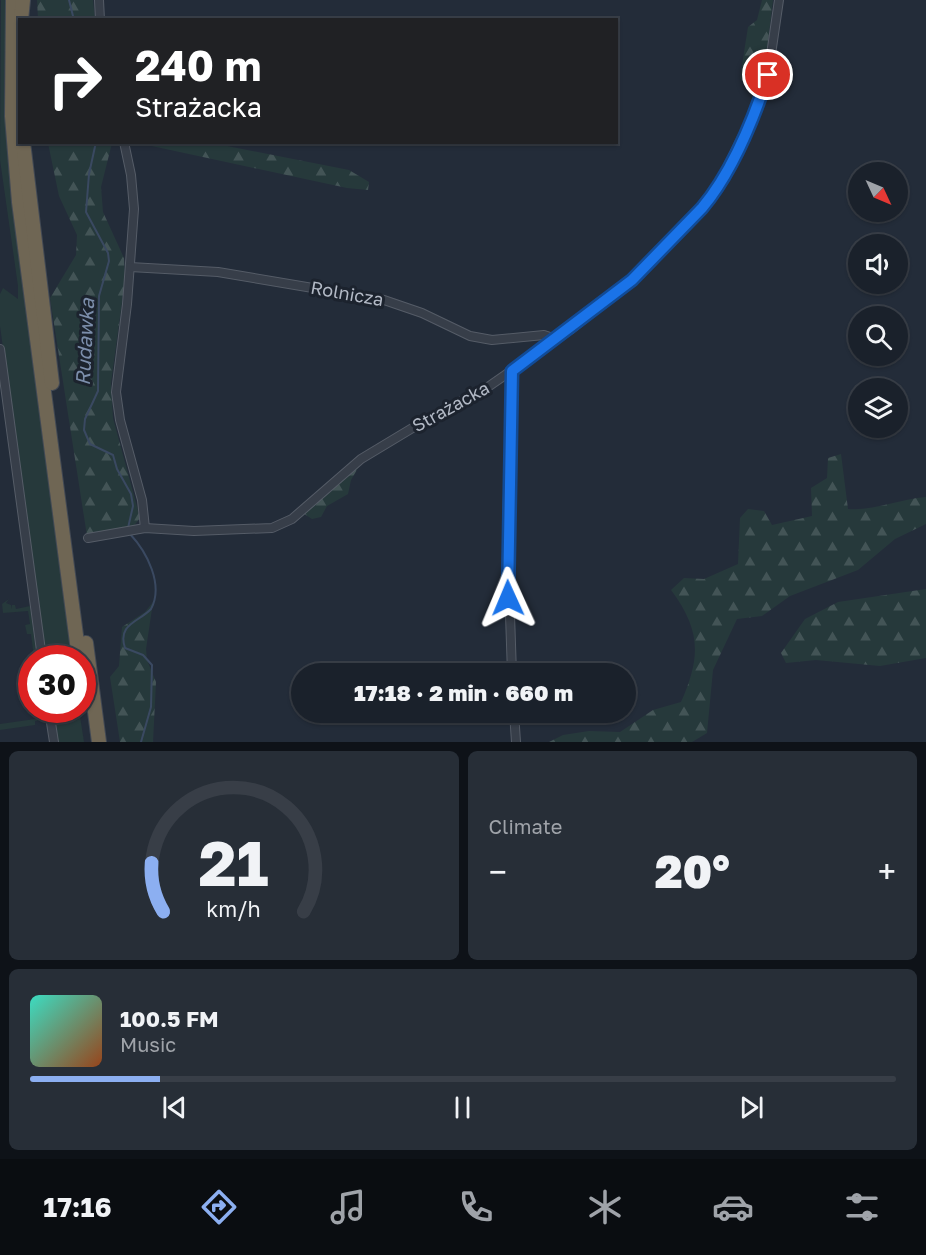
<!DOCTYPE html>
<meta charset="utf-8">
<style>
:root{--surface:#1a212b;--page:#272e37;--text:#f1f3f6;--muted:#9fa3a9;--line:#383e47;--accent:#8caff1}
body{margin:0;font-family:"Golos Text",sans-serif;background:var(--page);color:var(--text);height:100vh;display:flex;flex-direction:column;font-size:22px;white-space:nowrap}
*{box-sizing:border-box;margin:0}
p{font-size:20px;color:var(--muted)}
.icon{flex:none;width:33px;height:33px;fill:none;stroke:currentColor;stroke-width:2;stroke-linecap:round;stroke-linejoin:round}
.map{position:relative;height:742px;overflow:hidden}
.drawer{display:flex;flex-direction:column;gap:9px;padding:9px;background:#0e1218;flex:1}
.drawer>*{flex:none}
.guide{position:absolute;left:18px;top:18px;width:600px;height:126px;border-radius:0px;box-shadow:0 2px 4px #0004,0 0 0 2px var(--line);background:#202124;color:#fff;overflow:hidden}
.needle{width:39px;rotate:134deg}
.buttons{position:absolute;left:848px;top:162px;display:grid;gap:12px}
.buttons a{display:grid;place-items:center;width:60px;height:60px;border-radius:50%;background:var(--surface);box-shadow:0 2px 4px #0004,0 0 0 2px var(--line);font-size:30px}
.speed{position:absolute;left:18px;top:645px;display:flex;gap:12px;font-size:30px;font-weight:700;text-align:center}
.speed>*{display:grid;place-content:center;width:78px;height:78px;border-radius:50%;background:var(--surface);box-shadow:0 2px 4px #0004,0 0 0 2px var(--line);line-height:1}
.speed .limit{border:9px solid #d22;background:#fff;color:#111}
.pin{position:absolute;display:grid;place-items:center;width:51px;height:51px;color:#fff;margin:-26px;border:3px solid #fff;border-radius:50%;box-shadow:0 2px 6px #0007}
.me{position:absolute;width:66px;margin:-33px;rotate:359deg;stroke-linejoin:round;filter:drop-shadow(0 0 4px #0008)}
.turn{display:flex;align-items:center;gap:21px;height:126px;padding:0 18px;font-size:27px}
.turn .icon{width:78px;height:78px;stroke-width:2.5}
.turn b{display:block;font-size:42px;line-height:51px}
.big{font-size:45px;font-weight:800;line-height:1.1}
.drawer .tile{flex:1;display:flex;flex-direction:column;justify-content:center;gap:9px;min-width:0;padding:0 21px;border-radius:9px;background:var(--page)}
.drawer .dial{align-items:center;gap:0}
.dial svg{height:156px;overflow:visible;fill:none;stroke:var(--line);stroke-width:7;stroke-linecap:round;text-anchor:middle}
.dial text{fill:var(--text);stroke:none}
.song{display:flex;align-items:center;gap:18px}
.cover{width:72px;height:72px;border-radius:9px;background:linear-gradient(135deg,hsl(170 70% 55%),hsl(20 70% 35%))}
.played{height:6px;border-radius:3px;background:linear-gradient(90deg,var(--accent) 15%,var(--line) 15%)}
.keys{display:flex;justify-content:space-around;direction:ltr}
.heat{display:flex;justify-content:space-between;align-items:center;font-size:33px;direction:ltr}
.drawer .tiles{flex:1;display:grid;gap:9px;grid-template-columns:1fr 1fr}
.tile:last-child{grid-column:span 2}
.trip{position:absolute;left:291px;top:663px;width:345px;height:60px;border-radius:30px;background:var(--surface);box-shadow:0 2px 4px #0004,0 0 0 2px var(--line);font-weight:800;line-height:60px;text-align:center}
.dock{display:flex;height:96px;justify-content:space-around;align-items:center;background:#0a0d11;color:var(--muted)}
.dock .icon{width:42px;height:42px}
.dock .current{color:var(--accent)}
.dock b{font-size:27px;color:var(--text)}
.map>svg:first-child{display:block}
</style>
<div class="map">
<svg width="926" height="742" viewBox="0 0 926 742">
<defs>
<pattern id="forest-firs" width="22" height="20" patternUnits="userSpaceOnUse" patternTransform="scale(1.5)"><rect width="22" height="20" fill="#26393b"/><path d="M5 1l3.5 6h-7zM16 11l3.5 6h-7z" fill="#435456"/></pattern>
</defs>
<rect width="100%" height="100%" fill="#232c39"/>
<g fill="#26393b">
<polygon points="1,0 6,0 4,86 8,161 72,658 45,658 0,326 0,294 3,288 18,299 18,286 0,160"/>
<polygon points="9,599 6,603 11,605 12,609 12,605 15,605 16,609 30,606 37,658 34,658 31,634 27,634 25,625 30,624 28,611 3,613 2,604"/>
<polygon points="41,710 45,710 46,719 35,721 35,725 0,730 0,724 42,718"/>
<polygon points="52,710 79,710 84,742 57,742"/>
</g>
<g fill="url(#forest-firs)">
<polygon points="37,0 93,0 95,19 38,19"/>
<polygon points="762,0 773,0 764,77 746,86 740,78 748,27 757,20"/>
<polygon points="48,143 112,143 101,187 103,212 124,258 125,280 111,383 113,418 140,518 133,527 87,536 50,298 76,255 77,235 59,196"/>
<polygon points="138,143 212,143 349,170 369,182 368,190 347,188"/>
<path d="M 841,454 L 848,509 C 875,511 899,499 926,497 L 926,524 L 895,539 L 858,570 L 790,596 L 762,616 L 737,619 L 713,670 L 707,733 L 692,742 L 549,742 L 563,735 L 589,731 L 620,732 L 653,710 L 681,702 C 701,657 701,630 671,590 L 684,578 L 704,579 L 738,564 L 740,518 L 748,509 L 764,511 L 772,525 L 812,516 L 811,488 L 827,478 L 828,458 Z"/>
<polygon points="362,461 351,480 348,494 327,506 321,517 312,519 303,513"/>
<polygon points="926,589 926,658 880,666 816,660 786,663 781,653 805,619 838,602"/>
<polygon points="153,602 146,649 147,660 156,682 153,742 120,742 110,677 119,666 122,627 145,612"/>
</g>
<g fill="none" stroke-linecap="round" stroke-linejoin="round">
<g stroke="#3a4961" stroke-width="2">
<polyline points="69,0 74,20"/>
<polyline points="96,142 89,174 86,212 108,253 109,261 99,296 98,391 85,419 84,430 90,444 113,455 117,469 131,494 133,506 128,528"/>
<path d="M 130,534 C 147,552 164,585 151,609 C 139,622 117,624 125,648 L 143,655 L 152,665 L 151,707 L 141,742"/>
</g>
<g stroke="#555c67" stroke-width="10">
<g id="street">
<polyline points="99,0 100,20"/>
<polyline points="124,142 131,175 134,209 127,304 116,392 120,420 142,500 145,528"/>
<polyline points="130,267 218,272 384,300 422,313 470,336 492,340 544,335 556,339"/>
<polyline points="0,349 42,658"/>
<polyline points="512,371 507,525 512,674"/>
<polyline points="88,538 145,528 194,531 272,528 292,519 361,459 429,418 485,389 570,330 632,280 713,196 759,103 768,75 779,0"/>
<polyline points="49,710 54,742"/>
<polyline points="514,712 516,742"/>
</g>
</g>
<g stroke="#424954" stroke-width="16">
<g id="highway">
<polyline points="13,0 12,116 19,202 79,658"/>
<polyline points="21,20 23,0"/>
<polyline points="23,142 52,383"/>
<polyline points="86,643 99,742"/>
</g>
</g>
<use href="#street" stroke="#373e49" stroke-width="8"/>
<use href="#highway" stroke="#6f6654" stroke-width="14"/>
</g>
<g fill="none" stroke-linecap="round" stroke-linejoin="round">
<g stroke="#114b97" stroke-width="15">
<path id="route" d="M 508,598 L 512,371 L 632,280 L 702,208 C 733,171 753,121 768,75"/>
</g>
<use href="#route" stroke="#1a73e8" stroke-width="10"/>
</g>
<g text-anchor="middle" stroke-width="6" stroke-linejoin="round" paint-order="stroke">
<g font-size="18" fill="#b2b9c5" stroke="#1c232e">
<text transform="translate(347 294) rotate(10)" y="6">Rolnicza</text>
<text transform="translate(451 407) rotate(-29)" y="6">Strażacka</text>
</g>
<g font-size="20" font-style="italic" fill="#7c8eab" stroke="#1c232e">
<text transform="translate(85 342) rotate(-87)" y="7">Rudawka</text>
</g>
</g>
</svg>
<div class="buttons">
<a><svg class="needle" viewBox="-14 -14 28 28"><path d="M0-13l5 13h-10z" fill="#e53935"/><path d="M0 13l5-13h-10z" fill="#9fa3a9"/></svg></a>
<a><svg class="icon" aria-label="sound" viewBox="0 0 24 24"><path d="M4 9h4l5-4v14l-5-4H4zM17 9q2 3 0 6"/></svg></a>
<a><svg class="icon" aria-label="search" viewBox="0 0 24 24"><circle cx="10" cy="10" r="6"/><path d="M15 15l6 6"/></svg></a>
<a><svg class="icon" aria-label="layers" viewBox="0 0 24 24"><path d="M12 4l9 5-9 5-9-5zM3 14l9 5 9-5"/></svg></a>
</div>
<div class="speed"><div class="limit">30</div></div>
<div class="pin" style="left:768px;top:75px;background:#d93025"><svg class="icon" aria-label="arrive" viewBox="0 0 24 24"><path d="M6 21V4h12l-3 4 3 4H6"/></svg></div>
<svg class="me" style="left:508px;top:598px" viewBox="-20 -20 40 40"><path d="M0-17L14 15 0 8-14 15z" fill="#1a73e8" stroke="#fff" stroke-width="4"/></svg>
<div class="trip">17:18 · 2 min · 660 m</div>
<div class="guide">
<div class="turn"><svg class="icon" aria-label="right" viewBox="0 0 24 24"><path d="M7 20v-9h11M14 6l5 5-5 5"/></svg><div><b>240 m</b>Strażacka</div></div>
</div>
</div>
<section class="drawer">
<div class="tiles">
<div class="tile dial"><svg viewBox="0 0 100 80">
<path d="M14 69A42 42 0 1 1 86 69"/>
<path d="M14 69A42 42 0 0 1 8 44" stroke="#8caff1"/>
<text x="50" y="56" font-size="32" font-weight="700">21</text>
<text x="50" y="72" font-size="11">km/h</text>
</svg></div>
<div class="tile"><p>Climate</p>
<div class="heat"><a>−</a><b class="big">20°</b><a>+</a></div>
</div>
<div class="tile">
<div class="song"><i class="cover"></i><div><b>100.5 FM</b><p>Music</p></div></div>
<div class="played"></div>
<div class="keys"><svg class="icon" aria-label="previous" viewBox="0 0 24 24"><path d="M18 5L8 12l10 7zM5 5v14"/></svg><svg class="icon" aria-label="pause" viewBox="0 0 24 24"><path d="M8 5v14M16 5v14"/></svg><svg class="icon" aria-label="next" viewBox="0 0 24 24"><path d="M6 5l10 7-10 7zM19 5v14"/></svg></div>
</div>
</div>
</section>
<nav class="dock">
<b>17:16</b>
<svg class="icon current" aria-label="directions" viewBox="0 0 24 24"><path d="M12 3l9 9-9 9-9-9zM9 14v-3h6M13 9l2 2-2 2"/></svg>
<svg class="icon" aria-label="music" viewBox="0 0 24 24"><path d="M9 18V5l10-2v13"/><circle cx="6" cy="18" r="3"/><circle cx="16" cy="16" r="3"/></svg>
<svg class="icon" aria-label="phone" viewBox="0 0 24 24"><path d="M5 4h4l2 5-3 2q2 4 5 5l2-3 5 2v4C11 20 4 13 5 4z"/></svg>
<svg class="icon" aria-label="climate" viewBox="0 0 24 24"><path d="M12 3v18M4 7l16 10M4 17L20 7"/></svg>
<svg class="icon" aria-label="car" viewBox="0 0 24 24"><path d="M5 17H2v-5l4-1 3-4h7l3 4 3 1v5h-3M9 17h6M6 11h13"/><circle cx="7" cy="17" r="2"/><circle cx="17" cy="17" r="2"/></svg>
<svg class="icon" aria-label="filters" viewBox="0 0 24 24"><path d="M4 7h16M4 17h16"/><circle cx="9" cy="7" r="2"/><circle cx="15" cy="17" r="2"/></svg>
</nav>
